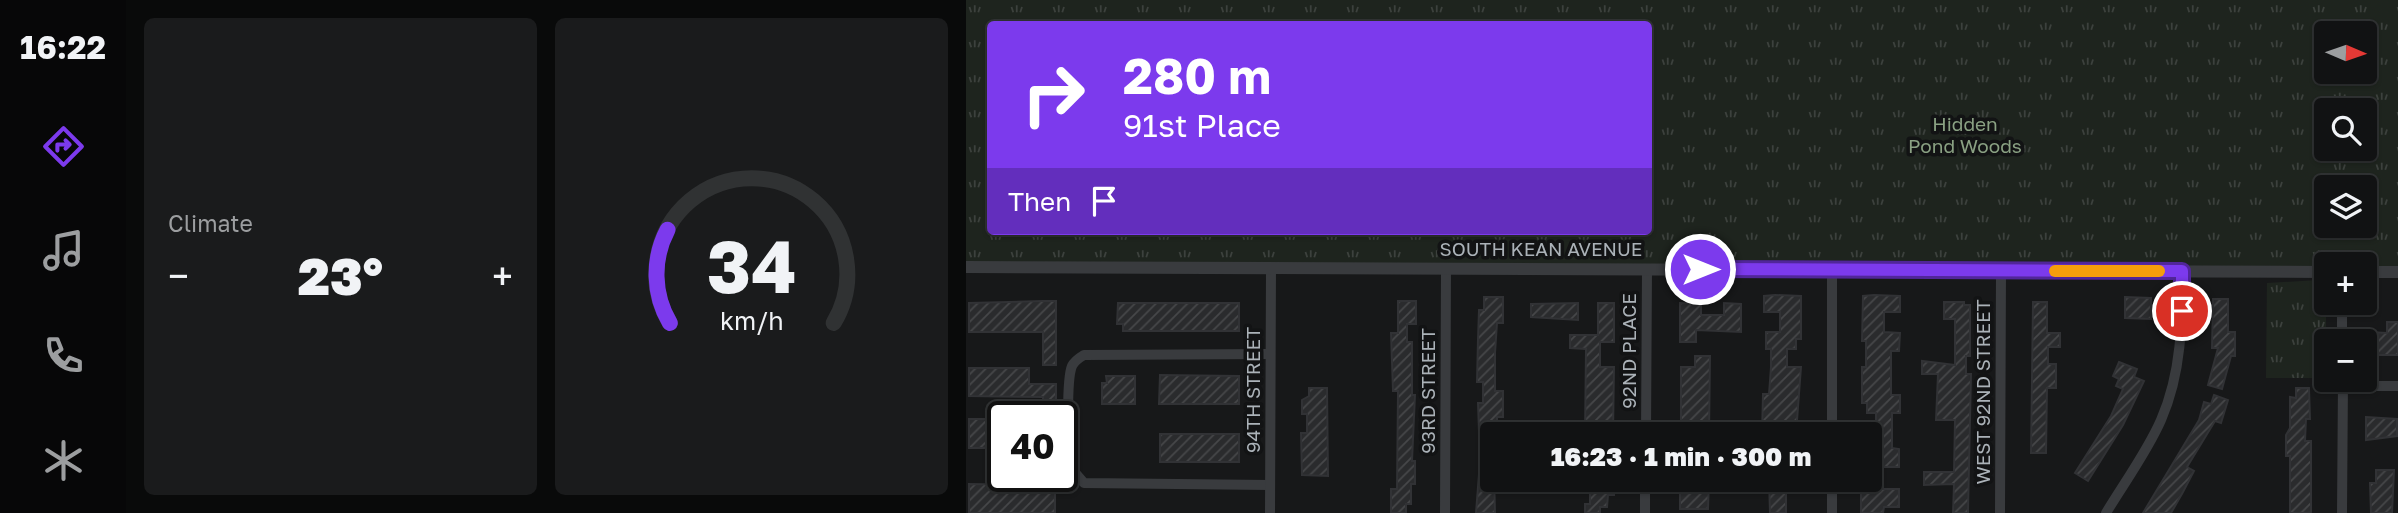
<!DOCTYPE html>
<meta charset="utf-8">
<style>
:root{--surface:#111213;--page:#1a1b1c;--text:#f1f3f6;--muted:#9c9ea0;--line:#303233;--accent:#7c3aed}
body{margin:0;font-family:"Golos Text",sans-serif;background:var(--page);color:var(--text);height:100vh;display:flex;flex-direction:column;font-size:26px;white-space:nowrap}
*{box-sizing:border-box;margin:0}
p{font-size:23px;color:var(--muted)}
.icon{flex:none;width:38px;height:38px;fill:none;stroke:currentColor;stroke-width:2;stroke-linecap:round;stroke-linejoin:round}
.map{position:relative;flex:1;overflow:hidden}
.side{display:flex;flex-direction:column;gap:18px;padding:18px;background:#090a0a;width:840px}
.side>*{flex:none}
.top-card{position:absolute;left:21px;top:21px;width:665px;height:214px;border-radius:7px;box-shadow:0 2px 5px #0004,0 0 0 2px var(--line);background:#7c3aed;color:#fff;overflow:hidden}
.needle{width:46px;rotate:92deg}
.fabs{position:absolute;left:1348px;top:21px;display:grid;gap:14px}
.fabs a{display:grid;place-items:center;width:63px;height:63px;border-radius:7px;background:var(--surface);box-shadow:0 2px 5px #0004,0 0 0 2px var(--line);font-size:35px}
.speed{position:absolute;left:21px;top:401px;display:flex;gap:14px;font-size:35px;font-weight:700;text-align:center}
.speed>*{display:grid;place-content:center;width:91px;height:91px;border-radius:50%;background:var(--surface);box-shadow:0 2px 5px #0004,0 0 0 2px var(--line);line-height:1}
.speed .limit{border:4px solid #111;border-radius:10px;background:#fff;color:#111}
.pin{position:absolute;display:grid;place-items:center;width:60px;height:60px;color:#fff;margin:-30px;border:4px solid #fff;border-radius:50%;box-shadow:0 2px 7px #0007}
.me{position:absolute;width:77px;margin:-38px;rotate:90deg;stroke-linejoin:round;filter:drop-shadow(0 0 5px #0008)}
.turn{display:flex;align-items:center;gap:24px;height:147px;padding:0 21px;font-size:32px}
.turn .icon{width:91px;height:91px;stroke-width:2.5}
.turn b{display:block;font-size:49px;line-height:60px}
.then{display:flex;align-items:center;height:66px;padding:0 21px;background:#0003;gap:14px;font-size:26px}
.big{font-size:52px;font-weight:800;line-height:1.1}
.side .tile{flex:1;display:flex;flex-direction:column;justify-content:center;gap:10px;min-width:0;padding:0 24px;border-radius:10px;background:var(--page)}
.side .dial{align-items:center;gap:0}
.dial svg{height:182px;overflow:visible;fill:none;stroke:var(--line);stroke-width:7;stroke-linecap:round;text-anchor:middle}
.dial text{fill:var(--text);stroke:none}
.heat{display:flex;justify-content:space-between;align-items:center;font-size:38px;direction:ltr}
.side .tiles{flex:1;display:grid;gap:18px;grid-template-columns:repeat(2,1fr)}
.trip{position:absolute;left:514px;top:422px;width:402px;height:70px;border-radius:7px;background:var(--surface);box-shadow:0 2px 5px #0004,0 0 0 2px var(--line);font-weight:800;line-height:70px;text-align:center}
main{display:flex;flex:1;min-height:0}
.tab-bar{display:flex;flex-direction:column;width:126px;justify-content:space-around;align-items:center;background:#070708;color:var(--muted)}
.tab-bar .icon{width:49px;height:49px}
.tab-bar .current{color:var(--accent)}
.tab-bar b{font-size:32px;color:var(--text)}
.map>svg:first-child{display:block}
</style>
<main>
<nav class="tab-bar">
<b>16:22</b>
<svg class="icon current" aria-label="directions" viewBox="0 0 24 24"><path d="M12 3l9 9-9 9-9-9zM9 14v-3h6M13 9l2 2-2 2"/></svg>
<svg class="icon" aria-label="music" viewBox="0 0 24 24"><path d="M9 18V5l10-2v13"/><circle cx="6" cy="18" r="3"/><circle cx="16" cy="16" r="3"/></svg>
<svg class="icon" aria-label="phone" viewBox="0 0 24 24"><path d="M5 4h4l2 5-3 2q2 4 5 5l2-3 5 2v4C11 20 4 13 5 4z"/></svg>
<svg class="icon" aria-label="climate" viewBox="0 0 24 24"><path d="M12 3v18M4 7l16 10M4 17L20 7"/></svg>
</nav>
<section class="side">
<div class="tiles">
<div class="tile"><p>Climate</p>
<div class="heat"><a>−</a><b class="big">23°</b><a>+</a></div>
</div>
<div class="tile dial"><svg viewBox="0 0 100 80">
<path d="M14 69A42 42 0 1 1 86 69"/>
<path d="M14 69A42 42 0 0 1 13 28" stroke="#7c3aed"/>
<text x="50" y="56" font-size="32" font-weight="700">34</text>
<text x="50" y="72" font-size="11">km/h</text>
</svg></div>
</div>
</section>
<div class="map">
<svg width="1432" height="513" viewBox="0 0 1432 513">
<defs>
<pattern id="park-tufts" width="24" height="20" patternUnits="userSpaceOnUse" patternTransform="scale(1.75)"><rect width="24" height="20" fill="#1e241e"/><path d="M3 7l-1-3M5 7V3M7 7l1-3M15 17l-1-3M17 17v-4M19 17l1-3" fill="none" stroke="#3c413d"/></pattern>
<pattern id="building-hatch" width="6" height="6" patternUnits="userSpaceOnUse" patternTransform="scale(1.75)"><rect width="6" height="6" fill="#2a2b2d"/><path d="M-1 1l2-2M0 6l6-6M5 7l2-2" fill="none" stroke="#464749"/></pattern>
</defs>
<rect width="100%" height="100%" fill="#171819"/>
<g fill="url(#park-tufts)" fill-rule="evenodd">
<path d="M 0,0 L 1432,0 L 1432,270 L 1398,270 L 1398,264 L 1360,264 L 1360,270 L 0,268 ZM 24,24 L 682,24 L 682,231 L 24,231 ZM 1360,33 L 1398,33 L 1398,72 L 1360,72 ZM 1360,110 L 1398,110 L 1398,149 L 1360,149 ZM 1360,187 L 1398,187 L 1398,226 L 1360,226 Z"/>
<polygon points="1353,280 1360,283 1360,378 1300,378 1301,283"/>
</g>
<g fill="url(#building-hatch)" stroke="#313235" stroke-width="2">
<polygon points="809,295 835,296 835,339 830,339 830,349 821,349 821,367 835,367 830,434 796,434 797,394 803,394 805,367 805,349 800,349 800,332 814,332 814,312 798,312 798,296"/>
<polygon points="908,295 934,296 934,312 918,312 918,332 934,333 933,351 925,351 925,395 934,395 934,413 926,413 926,448 933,449 933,467 917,467 917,489 933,489 933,507 918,507 917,513 895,513 895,480 905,480 905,430 910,430 910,413 901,413 901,403 896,403 896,367 900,367 900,341 896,341 897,296"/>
<polygon points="518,297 537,297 537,323 531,323 529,353 529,391 537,391 537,417 531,417 531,434 527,434 529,513 510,513 514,461 512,403 517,403 517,382 511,382 512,339 513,310 518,310"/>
<polygon points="1159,297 1185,298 1185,319 1159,318"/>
<polygon points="1247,299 1262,299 1262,332 1269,332 1269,356 1265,356 1256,389 1242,385 1252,348 1246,348"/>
<polygon points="77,301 90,301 90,365 77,365 77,332 3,332 3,303"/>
<polygon points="432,301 450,301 450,324 441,324 441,342 446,342 446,395 449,395 446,461 449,461 449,484 445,484 445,504 440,504 440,513 425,513 425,489 431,489 432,391 427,391 425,333 432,333"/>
<polygon points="978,302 998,302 998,305 1004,305 1004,356 1000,356 1000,374 1005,374 1002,513 987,513 988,484 958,485 958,472 988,472 989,420 970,420 972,374 956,374 956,361 989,365 989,319 978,319"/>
<polygon points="1067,302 1081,302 1081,333 1094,333 1094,347 1082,347 1082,364 1090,364 1090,388 1081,388 1080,453 1065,453"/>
<polygon points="152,303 273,303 273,331 157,331 157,324 151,324"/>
<polygon points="612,303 612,320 565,317 565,304"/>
<polygon points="632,303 648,303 648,342 634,342 634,367 648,367 647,434 619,434 620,349 604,348 604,335 632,335"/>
<polygon points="714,303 735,304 735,315 758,315 758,303 775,304 775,332 730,330 730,342 714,342"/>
<polygon points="1421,322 1432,322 1432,355 1404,355 1404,332 1421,333"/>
<polygon points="729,356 744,356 743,434 715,434 715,367 729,367"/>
<polygon points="1153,362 1171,369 1168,377 1178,381 1157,425 1122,481 1109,473 1145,416 1157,389 1150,386 1153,379 1147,376"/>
<polygon points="3,368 63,368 63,384 90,384 90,416 77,416 77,397 3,396"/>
<polygon points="194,375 273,376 273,404 193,404"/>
<polygon points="140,376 169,376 169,404 136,404 136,383 141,383"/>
<polygon points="343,388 361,388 362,476 336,475 335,433 341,433 341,414 336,414 336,400 343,396"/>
<polygon points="1330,388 1343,388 1344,419 1340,419 1339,441 1345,441 1345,512 1341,513 1324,513 1324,456 1320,456 1320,435 1324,428 1324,397 1330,398"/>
<polygon points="1248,395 1262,400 1255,423 1249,421 1221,467 1228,471 1217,492 1205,513 1177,513 1233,420 1238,402 1245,404"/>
<polygon points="1400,417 1431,419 1431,436 1400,440"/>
<rect x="3" y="419" width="34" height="29"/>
<rect x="194" y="434" width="79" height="28"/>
<polygon points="1410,470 1428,470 1426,513 1405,513 1404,483 1410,483"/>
<polygon points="77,476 89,476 89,513 3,513 3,484 77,485"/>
<polygon points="803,480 835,480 834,493 820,493 820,513 804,513"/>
<polygon points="624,482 648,482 648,495 642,495 641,507 634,507 634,513 619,513 619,504 624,504"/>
<polygon points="728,482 743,482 742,509 714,509 714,493 728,493"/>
</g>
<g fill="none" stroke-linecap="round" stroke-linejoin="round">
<g stroke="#393b3e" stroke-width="10">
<polyline points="1376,303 1376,341"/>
<polyline points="1377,386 1432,386"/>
<polyline points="680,434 681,269"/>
<polyline points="866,434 866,270"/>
<path d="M 304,485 L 118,483 L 105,468 C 102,452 100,380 106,366 C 109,360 113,358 118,355 L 304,354"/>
<polyline points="304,513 305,268"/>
<polyline points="479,513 480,268"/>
<polyline points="679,513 679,480"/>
<polyline points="866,513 866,480"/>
<polyline points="1034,513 1035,270"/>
<path d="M 1140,513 C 1158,483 1181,452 1195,420 C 1216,372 1216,323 1216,271"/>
<polyline points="1376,513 1377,380"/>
</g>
<g stroke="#393b3e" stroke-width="12">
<polyline points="0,267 1360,272"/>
<polyline points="1398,272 1432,272"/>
</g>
</g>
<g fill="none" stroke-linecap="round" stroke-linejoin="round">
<g stroke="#51269a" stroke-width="18">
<polyline id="route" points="734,269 1216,271 1216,311"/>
</g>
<use href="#route" stroke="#7c3aed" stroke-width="12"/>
<polyline stroke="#f59e0b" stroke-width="12" points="1089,271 1193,271"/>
</g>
<g text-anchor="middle" stroke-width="7" stroke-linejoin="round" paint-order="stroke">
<g font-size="19" fill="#8aa183" stroke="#121314">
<text x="999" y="131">Hidden<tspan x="999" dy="22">Pond Woods</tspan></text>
</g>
<g font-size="19" fill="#abb2b8" stroke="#121314">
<text x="575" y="256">SOUTH KEAN AVENUE</text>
<text transform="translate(663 351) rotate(-90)" y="7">92ND PLACE</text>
<text transform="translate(287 390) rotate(-90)" y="7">94TH STREET</text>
<text transform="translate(462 391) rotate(-90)" y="7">93RD STREET</text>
<text transform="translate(1017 392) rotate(-90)" y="7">WEST 92ND STREET</text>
</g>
</g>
</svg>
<div class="fabs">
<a><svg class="needle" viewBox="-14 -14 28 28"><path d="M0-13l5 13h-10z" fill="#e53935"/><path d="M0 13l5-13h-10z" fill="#9c9ea0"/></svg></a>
<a><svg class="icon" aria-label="search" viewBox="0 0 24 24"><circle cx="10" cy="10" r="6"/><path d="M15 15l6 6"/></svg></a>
<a><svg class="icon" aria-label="layers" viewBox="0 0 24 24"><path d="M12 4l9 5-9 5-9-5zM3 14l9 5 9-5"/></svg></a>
<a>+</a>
<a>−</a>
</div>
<div class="speed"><div class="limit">40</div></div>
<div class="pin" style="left:1216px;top:311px;background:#d93025"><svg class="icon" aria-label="arrive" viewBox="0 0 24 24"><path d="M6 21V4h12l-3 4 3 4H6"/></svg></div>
<svg class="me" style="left:734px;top:269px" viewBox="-20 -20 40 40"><circle r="17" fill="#7c3aed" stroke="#fff" stroke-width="3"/><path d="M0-11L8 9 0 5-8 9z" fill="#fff"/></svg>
<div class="trip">16:23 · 1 min · 300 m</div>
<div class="top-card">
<div class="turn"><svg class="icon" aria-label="right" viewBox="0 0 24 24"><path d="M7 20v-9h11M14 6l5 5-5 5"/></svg><div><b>280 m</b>91st Place</div></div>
<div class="then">Then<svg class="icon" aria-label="arrive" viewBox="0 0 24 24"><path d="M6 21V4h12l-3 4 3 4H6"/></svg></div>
</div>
</div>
</main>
